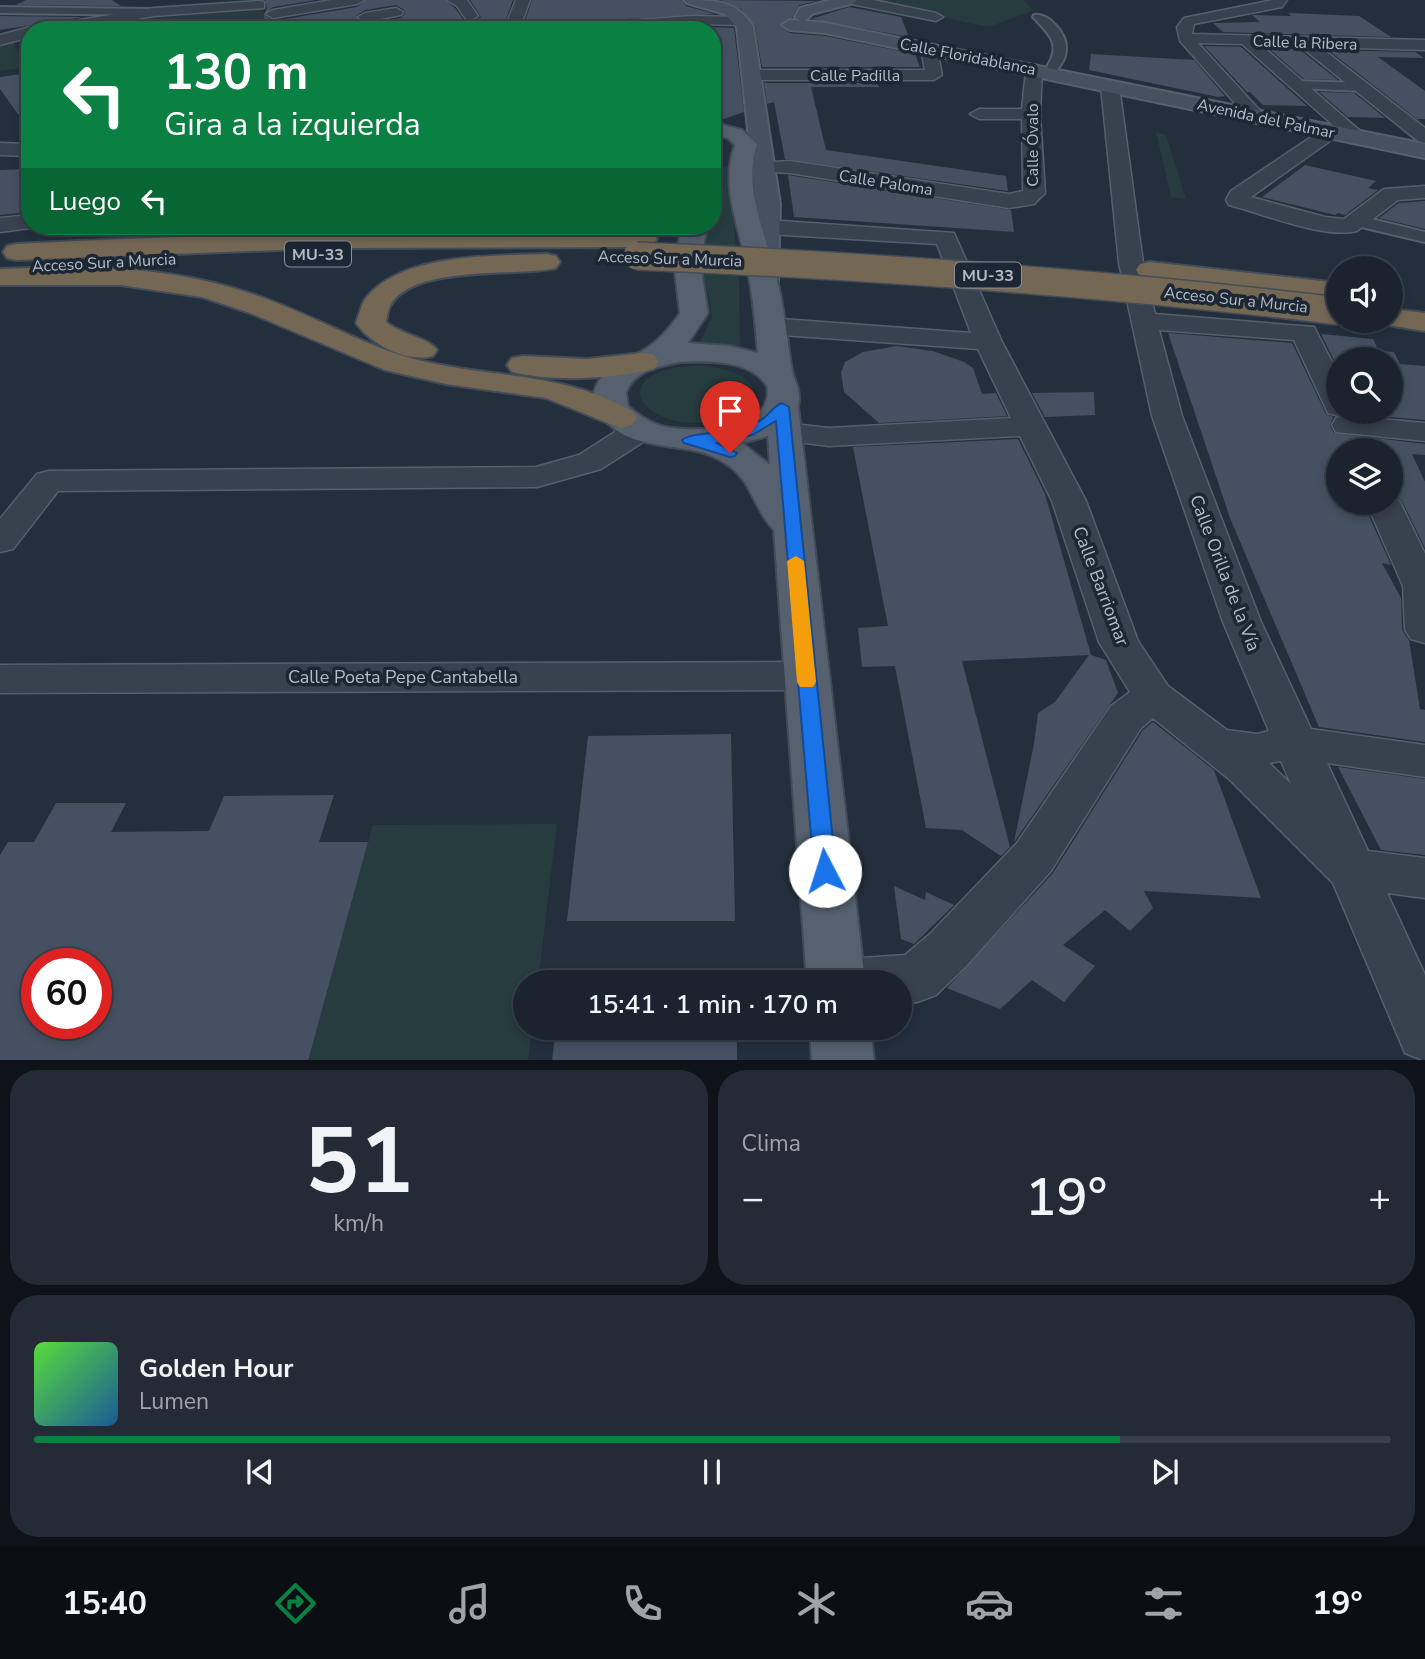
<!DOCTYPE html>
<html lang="es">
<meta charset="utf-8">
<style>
:root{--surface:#1b232e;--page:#242b36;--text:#f1f3f6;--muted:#a0a4aa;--line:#39404a;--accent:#0b8043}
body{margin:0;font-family:"Nunito Sans",sans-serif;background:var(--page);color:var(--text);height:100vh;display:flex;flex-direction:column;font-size:26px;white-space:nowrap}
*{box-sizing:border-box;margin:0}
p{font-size:23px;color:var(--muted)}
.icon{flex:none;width:38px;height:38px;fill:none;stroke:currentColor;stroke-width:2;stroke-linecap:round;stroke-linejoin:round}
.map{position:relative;height:1060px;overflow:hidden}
.panel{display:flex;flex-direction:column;gap:10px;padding:10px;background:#0f1319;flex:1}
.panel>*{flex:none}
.guide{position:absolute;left:21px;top:21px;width:700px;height:214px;border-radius:28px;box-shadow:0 4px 10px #0003,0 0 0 2px var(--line);background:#0b8043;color:#fff;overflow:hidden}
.controls{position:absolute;left:1326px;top:256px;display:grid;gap:14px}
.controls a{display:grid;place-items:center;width:77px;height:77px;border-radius:50%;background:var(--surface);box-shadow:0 4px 10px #0003,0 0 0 2px var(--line);font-size:35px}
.speed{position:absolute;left:21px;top:948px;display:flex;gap:14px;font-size:35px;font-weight:700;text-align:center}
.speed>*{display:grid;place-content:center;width:91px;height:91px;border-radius:50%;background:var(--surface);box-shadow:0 4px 10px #0003,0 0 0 2px var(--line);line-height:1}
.speed .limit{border:10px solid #d22;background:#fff;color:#111}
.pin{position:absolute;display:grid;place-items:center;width:60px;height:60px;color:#fff;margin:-72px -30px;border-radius:50% 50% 50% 0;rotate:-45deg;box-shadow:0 0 7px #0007}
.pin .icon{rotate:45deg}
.me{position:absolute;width:77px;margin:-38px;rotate:355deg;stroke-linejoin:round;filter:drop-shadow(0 0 5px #0008)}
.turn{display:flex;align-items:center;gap:24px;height:147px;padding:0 28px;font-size:32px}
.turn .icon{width:91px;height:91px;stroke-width:2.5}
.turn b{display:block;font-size:49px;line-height:60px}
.then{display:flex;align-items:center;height:66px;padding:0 28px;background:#0003;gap:14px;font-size:26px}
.big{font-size:52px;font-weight:600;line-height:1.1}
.panel .card{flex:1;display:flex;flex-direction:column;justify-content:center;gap:10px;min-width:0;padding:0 24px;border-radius:28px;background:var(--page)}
.panel .dial{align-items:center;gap:0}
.dial b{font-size:91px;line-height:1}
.song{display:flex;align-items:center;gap:21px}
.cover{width:84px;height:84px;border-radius:10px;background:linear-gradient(135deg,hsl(110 70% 55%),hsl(210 70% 35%))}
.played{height:7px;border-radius:4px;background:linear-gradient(90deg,var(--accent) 80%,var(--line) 80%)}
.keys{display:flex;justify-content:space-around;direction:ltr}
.heat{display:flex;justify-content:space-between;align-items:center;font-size:38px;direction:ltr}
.panel .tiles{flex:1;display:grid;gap:10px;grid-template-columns:1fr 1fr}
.card:last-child{grid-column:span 2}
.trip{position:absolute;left:513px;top:970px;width:399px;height:70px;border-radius:35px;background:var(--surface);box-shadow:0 4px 10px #0003,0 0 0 2px var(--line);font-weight:600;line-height:70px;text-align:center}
.menu{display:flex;height:112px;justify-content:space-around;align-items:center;background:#0b0e12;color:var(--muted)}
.menu .icon{width:49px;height:49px}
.menu .active{color:var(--accent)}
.menu b{font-size:32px;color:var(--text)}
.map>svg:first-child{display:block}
</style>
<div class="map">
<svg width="1425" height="1061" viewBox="0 0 1425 1061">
<rect width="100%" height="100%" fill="#242f3e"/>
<g fill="#263c3f">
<polygon points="876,0 1023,0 1034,10 989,27 869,2"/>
<polygon points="257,7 293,30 160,30 140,17"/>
<polygon points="12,40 28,67 0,71 0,43"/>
<polygon points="1156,132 1166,135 1186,199 1171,197"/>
<polygon points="728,166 739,278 740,346 700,343 712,317 708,292 701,274 707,226 712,226 715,183 712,169"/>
<path d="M 703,365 C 718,368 763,375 752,400 C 749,408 740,413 732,416 C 652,446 587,369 703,365 Z"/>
<polygon points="557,824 538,982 525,982 525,1027 532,1027 528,1060 308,1061 373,825"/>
</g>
<g fill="#455162" fill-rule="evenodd">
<polygon points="26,0 112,0 121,6 16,5"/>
<polygon points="265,0 316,0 273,7 264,15 267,8"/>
<polygon points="366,0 445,0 455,8 464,20 470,23 481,17 470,0 513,0 502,30 399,30 387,20 401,18 405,13 404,10 396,5 365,10 356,16 373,30 265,30 264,15 273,21 357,7"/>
<polygon points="532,0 681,0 686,6 715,14 555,23 545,30 522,30"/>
<polygon points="721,0 817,1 799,5 792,18 780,26 790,33 825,36 915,54 920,67 762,67 755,26 741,9"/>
<polygon points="849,7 901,17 909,37 811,19"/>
<polygon points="1289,13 1359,16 1391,37 1223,32 1213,23 1260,22 1252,15 1291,16"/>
<polygon points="0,16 83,17 0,30"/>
<polygon points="142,21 155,30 88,30"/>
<polygon points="708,27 734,28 744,112 718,121 712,120 712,30"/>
<polygon points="1204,46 1241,47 1307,106 1263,105 1250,92 1247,92"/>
<polygon points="1268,48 1299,49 1338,80 1304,79"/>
<polygon points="1328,50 1415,52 1424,58 1378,57 1425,91 1425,119 1417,119"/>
<polygon points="1091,54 1194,60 1225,96 1218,97 1089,70"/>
<polygon points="30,73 30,131 0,89 0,77"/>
<polygon points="764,83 877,83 879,87 811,87 826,150 1006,176 1008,191 785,159 774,102 767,104"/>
<polygon points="1319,92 1354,93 1385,118 1348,117"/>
<polygon points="1305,165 1376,181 1368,188 1378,190 1345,215 1338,213 1335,215 1262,197"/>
<polygon points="30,169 30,212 0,215 0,170"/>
<polygon points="788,175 1011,210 1014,232 794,217"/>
<polygon points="1425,201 1425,229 1379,218 1399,203"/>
<polygon points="1168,333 1292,343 1326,414 1333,417 1330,426 1334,433 1425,444 1425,455 1412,454 1425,482 1425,548 1402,501 1391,492 1391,450 1339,450 1339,506 1366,509 1391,565 1382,563 1401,598 1402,630 1409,640 1420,709 1425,710 1425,742 1319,727 1230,518"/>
<polygon points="1321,334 1373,339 1379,351 1394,352 1400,364 1425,366 1425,420 1351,414 1353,411 1391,411 1391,359 1339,359 1339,370"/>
<polygon points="897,346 933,351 964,362 973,368 982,394 996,393 1007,416 879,423 844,392 841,372 845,362 863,352"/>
<polygon points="1094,392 1095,415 1045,417 1032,393"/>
<polygon points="1018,439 1045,494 1091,655 1106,660 1118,693 1014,842 1034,744 1038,713 1055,702 1089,655 962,661 1010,847 1001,856 962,830 926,828 895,666 862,667 858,628 888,626 853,447"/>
<polygon points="1153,722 1214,770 1261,898 1144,891 1153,908 1130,931 1105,910 1063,945 1095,966 1064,1002 1032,980 1000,1009 947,988 1053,873 1143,730"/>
<polygon points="731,734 735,921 567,921 588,736"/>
<polygon points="1338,767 1425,779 1425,855 1381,850"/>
<path d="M 334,795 L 319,842 L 368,842 L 308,1061 L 0,1061 L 0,855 L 8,842 L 34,842 L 56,803 L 126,803 L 111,832 L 209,831 L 224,796 ZM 37,964 L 96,964 L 96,1024 L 37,1024 Z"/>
<polygon points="894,886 925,900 926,892 954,905 914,944 901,939"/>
<polygon points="556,1027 737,1027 737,1061 552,1061"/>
</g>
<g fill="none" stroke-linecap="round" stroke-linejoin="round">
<g stroke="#565f6c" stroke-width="3">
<polygon id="service" points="698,18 704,18 701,25 708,30 694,27"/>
</g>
<g stroke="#565f6c" stroke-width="4">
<g id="pedestrian">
<polygon points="0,7 154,9 159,12 154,15 0,13"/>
<path d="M 1034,15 C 1049,13 1067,34 1066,49 C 1066,57 1062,63 1057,70 L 1049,70 L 1047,67 C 1062,44 1049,34 1033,17 Z"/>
<polygon points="1298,81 1364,83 1370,87 1364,91 1293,88 1292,85"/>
<polygon points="1359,216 1425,232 1425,242 1353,225 1351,221 1353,217"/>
</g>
</g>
<g stroke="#565f6c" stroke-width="3">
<g id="minor">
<polygon points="332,0 364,0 357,4 273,18 266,14 273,10"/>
<polygon points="447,0 467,0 478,16 471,20 466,19 457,6"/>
<polygon points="516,0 530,0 519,30 504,30"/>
<polygon points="845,0 873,0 936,13 943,17 936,21 852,4"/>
<path d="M 1273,0 L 1287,0 L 1282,7 L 1194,24 L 1192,34 L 1425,40 L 1425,50 L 1320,47 L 1425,128 L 1425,143 L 1418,141 L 1300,46 L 1261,45 L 1367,137 L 1357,143 L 1350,141 L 1341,133 L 1251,197 L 1325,217 L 1344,219 L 1384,189 L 1425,186 L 1425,198 L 1398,200 L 1357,231 C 1323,239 1264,214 1229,205 L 1226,200 L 1231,191 L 1326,127 L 1333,125 L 1242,44 L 1198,43 L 1264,115 L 1255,121 L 1249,119 L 1180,41 L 1177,27 L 1184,18 Z"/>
<polygon points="259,1 264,2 264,8 154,16 71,30 30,30 30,37 0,45 0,35 30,27 35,29 42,26 154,8"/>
<polygon points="396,8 403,12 401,15 380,19 396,30 378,30 358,17 365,13"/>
<polygon points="693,16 742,17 749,21 742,25 693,24 620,30 548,30 555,26"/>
<polygon points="929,44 937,49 942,75 934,80 750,80 742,75 750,70 925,70 921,49"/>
<polygon points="1034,65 1042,70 1040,114 1045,193 1034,204 1009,208 790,173 757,171 754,167 757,163 790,161 1009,194 1023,191 1022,119 979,119 970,114 979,109 1022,109 1026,70"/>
<path d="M 1110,81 L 1119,86 L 1143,263 L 1155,314 L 1314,327 L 1339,376 L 1339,411 L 1351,411 L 1339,416 L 1328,413 L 1294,340 L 1159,330 L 1182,416 L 1261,622 L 1311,729 L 1425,745 L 1425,777 L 1327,763 L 1368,851 L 1425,858 L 1425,898 L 1387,893 L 1425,975 L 1425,1061 L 1405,1053 L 1333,883 L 1229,779 L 1153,718 L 1141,728 L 1051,871 L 966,966 L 936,995 L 917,1002 L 900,1003 L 900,982 L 836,982 L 843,965 L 862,958 L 905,955 L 930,934 L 1017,843 L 1111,706 L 1130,692 L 1099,642 L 1052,501 L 1020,436 L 829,446 L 773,439 L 768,432 L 773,425 L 784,423 L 829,428 L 1011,418 L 978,349 L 768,334 L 759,332 L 755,326 L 759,320 L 768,318 L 971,333 L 937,244 L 767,234 L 759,232 L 756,227 L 759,222 L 767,220 L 954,233 L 1002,342 L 1086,501 L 1138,641 L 1168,686 L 1227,730 L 1257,734 L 1269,731 L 1223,622 L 1152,416 L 1119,263 L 1101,86 ZM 1281,761 L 1291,784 L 1269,763 Z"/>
<polygon points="0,143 30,144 30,156 0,155"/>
<polygon points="30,215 30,226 38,227 0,232 0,218"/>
<polygon points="1347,416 1425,423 1425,441 1336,432 1332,425 1336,418"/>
<polygon points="640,421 651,423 655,430 651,437 601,469 537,487 58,491 13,549 0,552 0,519 37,474 49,471 536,467 579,455 629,423"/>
<polygon points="1391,494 1400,502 1425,554 1425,643 1411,639 1405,630 1403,586 1366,502 1391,502"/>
<polygon points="806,662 820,666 826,676 820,686 806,690 0,693 0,665"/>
</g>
</g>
<g stroke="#565f6c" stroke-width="4">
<g id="secondary">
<path d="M 684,0 C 713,0 738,0 753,27 L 780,204 L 778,281 L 774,287 L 764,289 L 754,287 L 750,281 L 756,204 L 737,27 L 725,14 L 687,3 Z"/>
<polygon points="831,0 857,0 854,3 812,14 805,21 825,23 1425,144 1425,158 825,33 790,30 782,25 790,20 800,21 795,17 800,8"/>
</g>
</g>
<g stroke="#414a57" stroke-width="4">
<g id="primary">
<path d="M 712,122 L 742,130 L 757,144 C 742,188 767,236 777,280 C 784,308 787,337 791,365 C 793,381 802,389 798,406 L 865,982 L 807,982 L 774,530 C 755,512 753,482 728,465 C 721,460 712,456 704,453 C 669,443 625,449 601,415 C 592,403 591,393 599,381 C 611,363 626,362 642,351 C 658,342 670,328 680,313 L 674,263 L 682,226 L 707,226 L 700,263 L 708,313 L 688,343 L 729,346 L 758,353 C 756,330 754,306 750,283 C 744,238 718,189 735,145 L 728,138 L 712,134 ZM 680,362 C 708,361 750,359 767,386 C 776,432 689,433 661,426 C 649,422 638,415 628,406 L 626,393 C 633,371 660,366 680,362 ZM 768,436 L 770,465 L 742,443 Z"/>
<polygon points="810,1027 870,1027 874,1061 812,1061"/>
</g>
</g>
<g stroke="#434c59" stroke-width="4">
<g id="motorway">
<path d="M 565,230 L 644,231 L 653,234 L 657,239 L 653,244 L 644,247 L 330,248 L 16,260 L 7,258 L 3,252 L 7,246 L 16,244 C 199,235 382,230 565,230 Z"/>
<path d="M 547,254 L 556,256 L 560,262 L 556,268 C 517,277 413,264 390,306 C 388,310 387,317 386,322 C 400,334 429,338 437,350 L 433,356 C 406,363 372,345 356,323 C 359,315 361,305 366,298 C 402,253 494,256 547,254 Z"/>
<polygon points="1150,262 1339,283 1339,299 1140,276 1136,270 1140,264"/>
<path d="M 60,267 C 132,267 201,274 269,300 C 320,319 368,348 422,361 C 497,379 560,371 632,411 L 637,418 L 632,425 L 620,428 L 546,398 L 446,384 L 385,370 L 250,313 L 202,297 L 120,285 L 0,285 L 0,269 Z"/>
<polygon points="1391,309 1425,313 1425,331 1381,324 1378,320 1391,320"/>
<path d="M 643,353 L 654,355 L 659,362 L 654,369 C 613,379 553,382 512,372 L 507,365 L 512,358 L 523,356 L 587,359 Z"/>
</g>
</g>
<use href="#service" fill="#38414e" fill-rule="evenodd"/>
<use href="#pedestrian" fill="#38414e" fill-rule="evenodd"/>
<use href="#minor" fill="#38414e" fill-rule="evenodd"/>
<use href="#secondary" fill="#465061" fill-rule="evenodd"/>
<use href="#primary" fill="#56606e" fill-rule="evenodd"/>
<use href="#motorway" fill="#746855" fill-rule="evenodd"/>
<g stroke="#434c59" stroke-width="30" stroke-linecap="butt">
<path id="motorway-bridge" d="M 637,256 C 872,266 1106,283 1339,311"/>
</g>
<use href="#motorway-bridge" stroke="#746855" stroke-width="27"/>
</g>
<path fill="#1a73e8" stroke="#114b97" stroke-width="2" d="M 782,403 L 789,407 L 836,871 L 833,877 L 825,880 L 817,877 L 814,871 L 776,421 L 752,435 L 717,443 L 737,453 L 735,456 L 730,457 L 684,443 L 682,440 C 691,432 725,434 740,429 C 748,427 759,422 765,417 C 771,412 774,406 782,403 Z"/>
<polygon fill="#f59e0b" points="796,556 804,561 816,682 813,687 800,687 797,682 787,561"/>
<g text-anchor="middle" stroke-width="7" stroke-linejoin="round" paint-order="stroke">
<g font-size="16" fill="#b4bcc9" stroke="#1d2633">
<text transform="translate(1305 42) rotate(2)" y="6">Calle la Ribera</text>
<text transform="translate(968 56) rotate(11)" y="6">Calle Floridablanca</text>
<text x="855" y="81">Calle Padilla</text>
<text transform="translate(1266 118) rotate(12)" y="6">Avenida del Palmar</text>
<text transform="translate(1032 145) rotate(-90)" y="6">Calle Óvalo</text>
<text transform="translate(886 182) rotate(9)" y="6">Calle Paloma</text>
<text transform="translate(670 258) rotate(2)" y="6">Acceso Sur a Murcia</text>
<text transform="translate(104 262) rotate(-3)" y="6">Acceso Sur a Murcia</text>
<text transform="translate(1236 299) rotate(6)" y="6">Acceso Sur a Murcia</text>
</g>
<g fill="#1d2633" stroke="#878f9c" stroke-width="2">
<rect x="285" y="241.5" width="66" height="25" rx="5"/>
<rect x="955" y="262.5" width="66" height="25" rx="5"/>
</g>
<g font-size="16" font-weight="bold" fill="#b4bcc9">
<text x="318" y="260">MU-33</text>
<text x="988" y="281">MU-33</text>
</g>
<g font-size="18" fill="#b4bcc9" stroke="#1d2633">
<text transform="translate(1225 573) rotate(69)" y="6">Calle Orilla de la Vía</text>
<text transform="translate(1101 586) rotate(69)" y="6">Calle Barriomar</text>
<text x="403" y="683">Calle Poeta Pepe Cantabella</text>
</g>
</g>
</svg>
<div class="controls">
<a><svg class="icon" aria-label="sound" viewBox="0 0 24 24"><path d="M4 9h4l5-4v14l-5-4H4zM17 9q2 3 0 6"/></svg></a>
<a><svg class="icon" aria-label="search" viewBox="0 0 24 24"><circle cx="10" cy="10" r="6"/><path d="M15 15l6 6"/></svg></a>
<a><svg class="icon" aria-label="layers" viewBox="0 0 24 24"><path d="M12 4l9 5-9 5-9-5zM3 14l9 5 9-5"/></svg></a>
</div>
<div class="speed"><div class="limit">60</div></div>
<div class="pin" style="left:730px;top:453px;background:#d93025"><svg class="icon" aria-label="arrive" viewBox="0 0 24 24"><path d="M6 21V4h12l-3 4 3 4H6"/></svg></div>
<svg class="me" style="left:825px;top:871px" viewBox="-20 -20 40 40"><circle r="19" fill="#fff"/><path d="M0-13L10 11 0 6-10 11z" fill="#1a73e8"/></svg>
<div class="trip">15:41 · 1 min · 170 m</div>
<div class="guide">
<div class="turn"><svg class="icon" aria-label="left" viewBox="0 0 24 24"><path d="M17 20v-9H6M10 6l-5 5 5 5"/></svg><div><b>130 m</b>Gira a la izquierda</div></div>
<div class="then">Luego<svg class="icon" aria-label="left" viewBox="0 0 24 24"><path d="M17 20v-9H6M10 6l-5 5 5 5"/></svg></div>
</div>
</div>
<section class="panel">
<div class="tiles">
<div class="card dial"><b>51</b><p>km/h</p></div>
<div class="card"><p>Clima</p>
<div class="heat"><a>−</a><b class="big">19°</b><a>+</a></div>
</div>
<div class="card">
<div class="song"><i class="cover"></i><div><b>Golden Hour</b><p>Lumen</p></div></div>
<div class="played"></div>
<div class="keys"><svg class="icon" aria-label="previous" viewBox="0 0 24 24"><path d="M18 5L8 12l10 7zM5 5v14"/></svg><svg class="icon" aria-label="pause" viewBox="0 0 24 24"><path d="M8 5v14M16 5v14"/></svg><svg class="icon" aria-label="next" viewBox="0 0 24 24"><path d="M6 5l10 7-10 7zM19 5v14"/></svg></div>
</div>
</div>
</section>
<nav class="menu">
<b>15:40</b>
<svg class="icon active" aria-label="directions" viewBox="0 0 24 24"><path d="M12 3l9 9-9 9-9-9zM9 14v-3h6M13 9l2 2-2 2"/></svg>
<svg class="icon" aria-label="music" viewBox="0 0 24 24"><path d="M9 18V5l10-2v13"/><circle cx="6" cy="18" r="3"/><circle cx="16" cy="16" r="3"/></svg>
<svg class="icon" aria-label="phone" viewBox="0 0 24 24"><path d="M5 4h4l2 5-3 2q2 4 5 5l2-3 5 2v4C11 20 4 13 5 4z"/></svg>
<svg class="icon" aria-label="climate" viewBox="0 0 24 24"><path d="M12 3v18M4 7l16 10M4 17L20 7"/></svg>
<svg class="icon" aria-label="car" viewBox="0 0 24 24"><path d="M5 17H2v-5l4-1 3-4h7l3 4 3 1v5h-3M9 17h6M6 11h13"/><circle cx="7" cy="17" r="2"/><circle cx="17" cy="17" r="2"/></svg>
<svg class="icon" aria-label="filters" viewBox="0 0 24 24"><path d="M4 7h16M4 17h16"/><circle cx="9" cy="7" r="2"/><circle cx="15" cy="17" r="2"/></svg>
<b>19°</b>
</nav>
